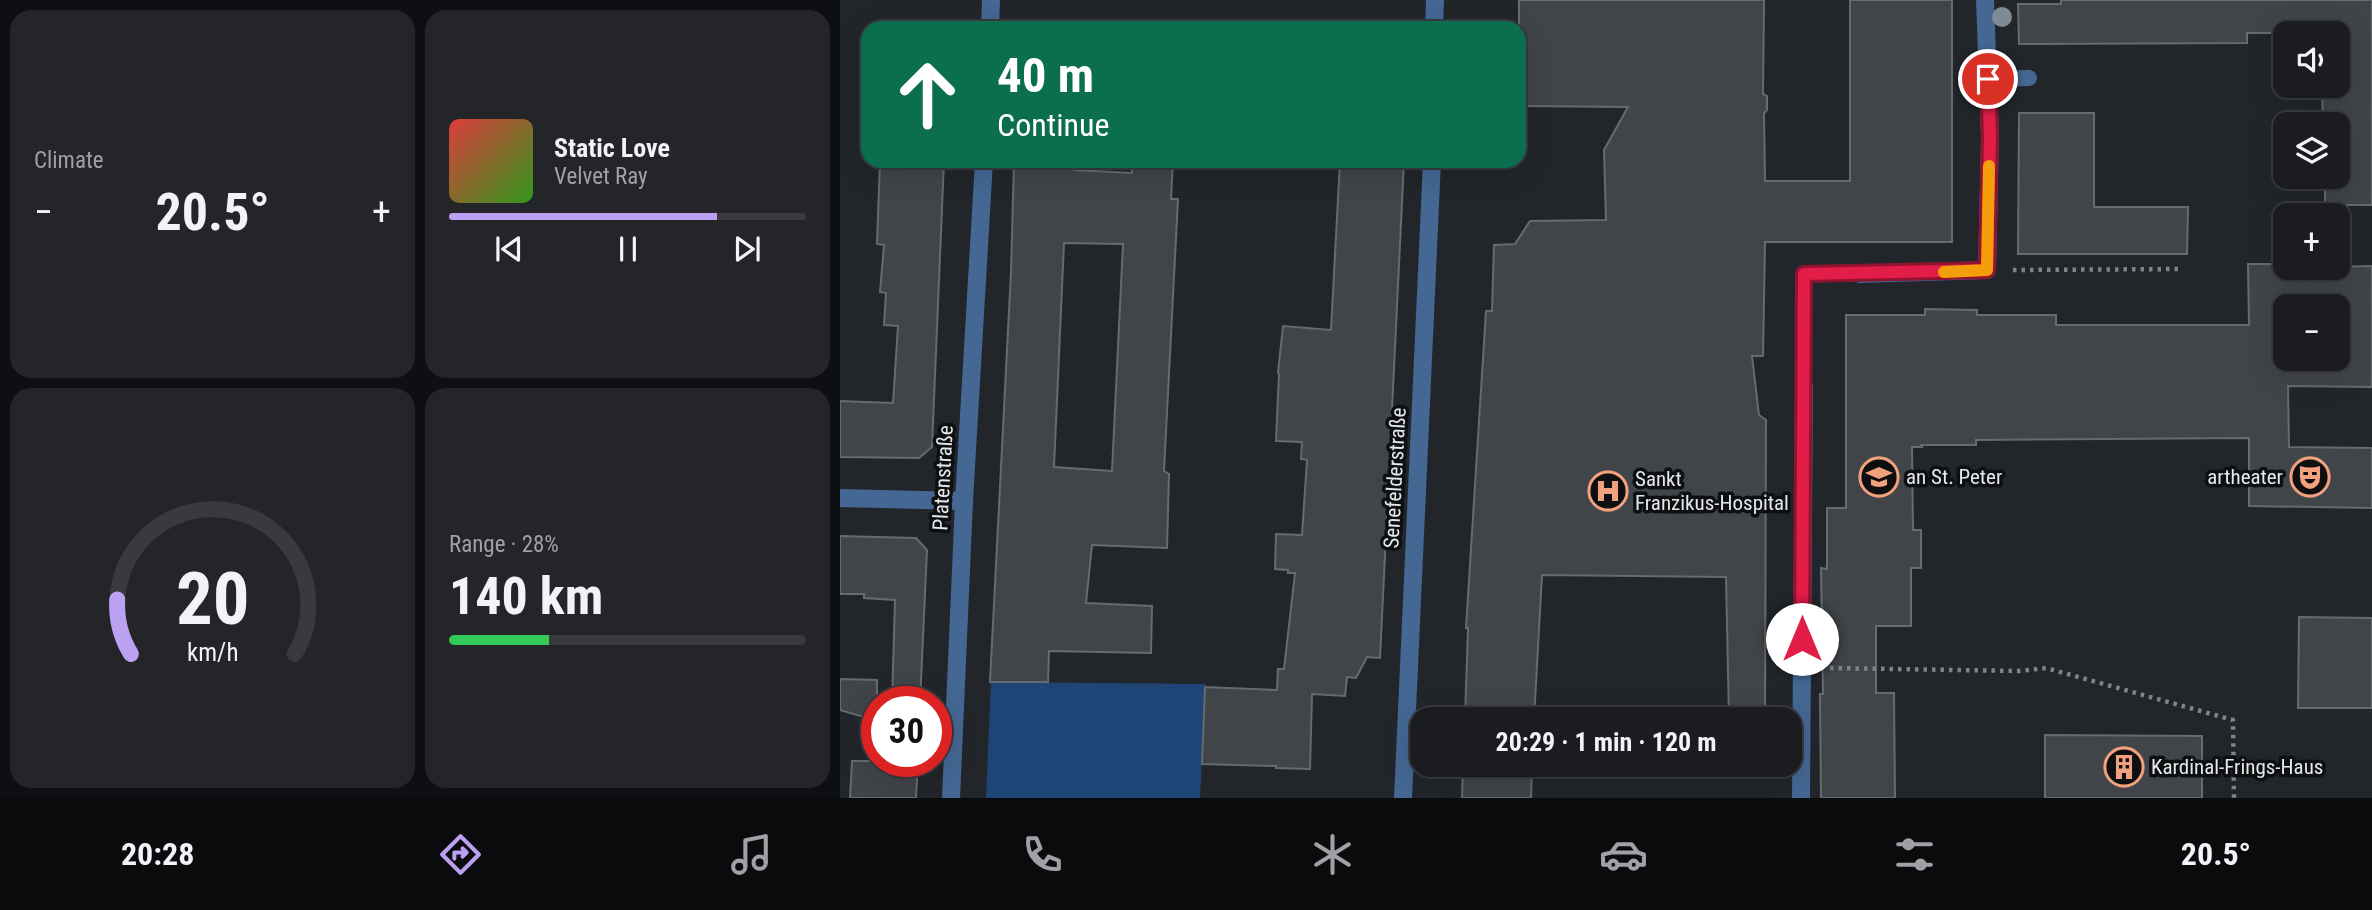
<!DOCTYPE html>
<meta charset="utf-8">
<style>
:root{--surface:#1a1c20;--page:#232529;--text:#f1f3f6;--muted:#9fa1a5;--line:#383a3e;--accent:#bca0f2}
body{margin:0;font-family:"Roboto Condensed",sans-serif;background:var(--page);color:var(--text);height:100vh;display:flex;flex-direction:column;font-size:26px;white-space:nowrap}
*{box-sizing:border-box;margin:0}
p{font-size:23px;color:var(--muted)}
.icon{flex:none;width:38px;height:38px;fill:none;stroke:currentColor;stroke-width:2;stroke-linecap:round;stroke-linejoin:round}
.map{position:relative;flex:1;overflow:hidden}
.sheet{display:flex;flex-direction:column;gap:10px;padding:10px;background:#0e0f12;width:840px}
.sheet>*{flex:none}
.banner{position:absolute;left:21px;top:21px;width:665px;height:147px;border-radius:21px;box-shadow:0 7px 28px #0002,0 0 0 2px var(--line);background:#0b6e4f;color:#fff;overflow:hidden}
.tools{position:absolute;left:1433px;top:21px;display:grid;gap:14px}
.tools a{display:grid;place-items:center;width:77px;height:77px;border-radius:14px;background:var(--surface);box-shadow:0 7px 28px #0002,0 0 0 2px var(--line);font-size:35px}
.speed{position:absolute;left:21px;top:686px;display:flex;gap:14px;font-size:35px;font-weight:700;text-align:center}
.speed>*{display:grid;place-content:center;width:91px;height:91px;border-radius:50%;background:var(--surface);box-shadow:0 7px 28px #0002,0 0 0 2px var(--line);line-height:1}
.speed .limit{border:10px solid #d22;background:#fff;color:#111}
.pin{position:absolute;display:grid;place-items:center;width:60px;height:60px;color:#fff;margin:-30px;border:4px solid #fff;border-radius:50%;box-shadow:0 2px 7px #0007}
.me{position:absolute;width:77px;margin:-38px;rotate:0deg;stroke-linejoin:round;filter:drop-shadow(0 0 5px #0008)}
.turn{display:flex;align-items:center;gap:24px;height:147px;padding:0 21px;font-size:32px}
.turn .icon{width:91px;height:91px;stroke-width:2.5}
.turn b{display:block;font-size:49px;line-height:60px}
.big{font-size:52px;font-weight:700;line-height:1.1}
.sheet .widget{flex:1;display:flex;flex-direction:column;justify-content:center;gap:10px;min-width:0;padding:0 24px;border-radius:21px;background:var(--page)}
.sheet .dial{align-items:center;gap:0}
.dial svg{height:182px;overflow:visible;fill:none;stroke:var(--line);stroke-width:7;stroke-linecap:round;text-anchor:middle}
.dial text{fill:var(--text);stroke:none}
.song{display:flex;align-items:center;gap:21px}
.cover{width:84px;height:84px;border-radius:10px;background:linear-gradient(135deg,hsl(0 70% 55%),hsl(110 70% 35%))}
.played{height:7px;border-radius:4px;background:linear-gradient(90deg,var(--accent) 75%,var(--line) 75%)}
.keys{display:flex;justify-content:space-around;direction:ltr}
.heat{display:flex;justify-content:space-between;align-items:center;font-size:38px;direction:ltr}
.charge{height:10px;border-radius:5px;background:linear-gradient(90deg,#34c759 28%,var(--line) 0)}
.sheet .tiles{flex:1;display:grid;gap:10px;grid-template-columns:repeat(2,1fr)}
.trip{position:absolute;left:570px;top:707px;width:392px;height:70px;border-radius:21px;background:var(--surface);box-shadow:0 7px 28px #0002,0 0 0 2px var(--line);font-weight:700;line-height:70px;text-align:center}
.tab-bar{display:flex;height:112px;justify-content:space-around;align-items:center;background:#0a0b0d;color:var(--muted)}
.tab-bar .icon{width:49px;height:49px}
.tab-bar .active{color:var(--accent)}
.tab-bar b{font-size:32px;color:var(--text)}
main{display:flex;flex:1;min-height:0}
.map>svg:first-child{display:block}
</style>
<main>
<section class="sheet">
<div class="tiles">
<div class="widget"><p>Climate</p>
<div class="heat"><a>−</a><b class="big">20.5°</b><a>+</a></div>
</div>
<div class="widget">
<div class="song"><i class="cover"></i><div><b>Static Love</b><p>Velvet Ray</p></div></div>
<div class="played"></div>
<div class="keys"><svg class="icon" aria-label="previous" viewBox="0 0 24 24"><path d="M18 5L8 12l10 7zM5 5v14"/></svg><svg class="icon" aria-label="pause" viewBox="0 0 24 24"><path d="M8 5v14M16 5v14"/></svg><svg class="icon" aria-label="next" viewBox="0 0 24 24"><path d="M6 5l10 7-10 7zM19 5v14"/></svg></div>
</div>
<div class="widget dial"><svg viewBox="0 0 100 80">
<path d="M14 69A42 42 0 1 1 86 69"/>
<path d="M14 69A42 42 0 0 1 8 45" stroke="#bca0f2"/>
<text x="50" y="56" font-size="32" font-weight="700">20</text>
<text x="50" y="72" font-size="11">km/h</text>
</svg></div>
<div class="widget"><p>Range · 28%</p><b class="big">140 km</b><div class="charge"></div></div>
</div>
</section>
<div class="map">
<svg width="1532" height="798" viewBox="0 0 1532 798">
<rect width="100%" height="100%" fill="#22262a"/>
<polygon fill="#1e4576" points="151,682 366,684 360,798 146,798"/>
<g fill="#414449" stroke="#666b70" stroke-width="2" fill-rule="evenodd">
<polygon points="679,0 924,0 923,94 927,96 927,110 924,113 925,181 1010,181 1010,0 1112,0 1112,242 925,242 923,356 912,356 919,415 926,420 925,719 889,719 886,577 702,575 694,719 625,719 628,628 626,628 646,311 652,311 654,245 675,244 690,221 766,220 764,150 788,107 679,106"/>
<polygon points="1221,0 1532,0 1532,205 1485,205 1485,177 1498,177 1498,124 1483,124 1482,86 1498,86 1498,33 1407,33 1407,43 1179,44 1178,4 1221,4"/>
<polygon points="1179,113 1254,113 1254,207 1348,207 1347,254 1178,254"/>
<polygon points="40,161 104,161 92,447 79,458 0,457 0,401 53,403 58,326 44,325 46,293 40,292 44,245 37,244"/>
<path d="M 174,161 L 235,161 L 234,170 L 292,173 L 292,165 L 302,165 L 302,161 L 333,161 L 331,199 L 338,199 L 324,471 L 329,474 L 327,548 L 252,545 L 246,603 L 312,606 L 311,653 L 209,651 L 208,682 L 150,682 L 171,272 ZM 224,243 L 283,244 L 272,471 L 214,467 Z"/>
<polygon points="500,161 564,161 540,658 527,657 516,678 507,677 505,696 472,694 470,769 436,768 436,766 362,764 365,687 437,690 438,669 444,669 455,573 448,573 448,570 435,569 436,534 462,535 467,460 461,459 462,442 436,441 439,374 438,373 443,326 491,330"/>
<path d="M 1408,264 L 1446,264 L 1446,268 L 1532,266 L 1532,387 L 1448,386 L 1449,447 L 1532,448 L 1532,508 L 1409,506 L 1409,438 L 1136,440 L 1136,445 L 1081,445 L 1082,447 L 1072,447 L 1073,530 L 1081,530 L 1081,568 L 1071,568 L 1071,626 L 1036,626 L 1036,693 L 1054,693 L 1055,798 L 981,798 L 980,694 L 983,694 L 981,568 L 987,569 L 987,508 L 1006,508 L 1006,315 L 1085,315 L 1085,309 L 1137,310 L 1137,315 L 1216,315 L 1216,325 L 1409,325 ZM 1446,306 L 1498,306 L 1498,359 L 1446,359 Z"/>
<polygon points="0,536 76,538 87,550 80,702 52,702 55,600 24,598 24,594 0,594"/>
<polygon points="1459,617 1532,618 1532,708 1458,708"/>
<polygon points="0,679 37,680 37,721 0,710"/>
<polygon points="1205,735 1362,736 1362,798 1205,798"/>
<polygon points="12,761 78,761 76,798 10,798"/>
<polygon points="623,765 692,765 691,798 622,798"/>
</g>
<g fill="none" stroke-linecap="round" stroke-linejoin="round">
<g stroke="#808387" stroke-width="4.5" stroke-dasharray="3.5 5" stroke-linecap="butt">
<polyline points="1173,270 1343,269"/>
<polyline points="990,668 1179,671 1206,668 1393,720 1394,798"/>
</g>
<g stroke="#446794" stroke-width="16">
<polyline points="1148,79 1189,78"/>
<polyline points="964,387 964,274 1020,274"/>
</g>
<g stroke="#446794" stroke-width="18">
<polyline points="150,28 151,0"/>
<polyline points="594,28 595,0"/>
<polyline points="1020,274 1147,270 1150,137 1145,0"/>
<polyline points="0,498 124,501"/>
<polyline points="111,798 124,501 144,161"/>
<polyline points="563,798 592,161"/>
<polyline points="961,798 964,387"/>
</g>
</g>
<circle fill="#808a96" cx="1162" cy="17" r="10"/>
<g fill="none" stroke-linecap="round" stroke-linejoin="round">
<g stroke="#92132f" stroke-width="18">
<polyline id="route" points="962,639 964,274 1147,270 1150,137 1148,79"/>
</g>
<use href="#route" stroke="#e11d48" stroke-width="12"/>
<polyline stroke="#f59e0b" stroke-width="12" points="1104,272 1147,270 1149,166"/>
</g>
<defs>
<g id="school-ring" transform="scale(2.0125)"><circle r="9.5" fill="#0d0f11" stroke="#f1a17d" stroke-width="1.5"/><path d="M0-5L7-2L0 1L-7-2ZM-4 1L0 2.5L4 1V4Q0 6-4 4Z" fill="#f1a17d"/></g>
<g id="theatre-ring" transform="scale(2.0125)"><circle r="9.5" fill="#0d0f11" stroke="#f1a17d" stroke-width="1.5"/><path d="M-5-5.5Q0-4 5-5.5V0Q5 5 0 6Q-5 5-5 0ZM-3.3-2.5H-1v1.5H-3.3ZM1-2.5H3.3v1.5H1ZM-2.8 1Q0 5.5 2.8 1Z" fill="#f1a17d"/></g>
<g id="hospital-ring" transform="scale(2.0125)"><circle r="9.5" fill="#0d0f11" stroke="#f1a17d" stroke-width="1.5"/><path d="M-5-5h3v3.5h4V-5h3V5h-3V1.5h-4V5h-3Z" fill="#f1a17d"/></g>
<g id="building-ring" transform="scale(2.0125)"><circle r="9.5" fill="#0d0f11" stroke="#f1a17d" stroke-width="1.5"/><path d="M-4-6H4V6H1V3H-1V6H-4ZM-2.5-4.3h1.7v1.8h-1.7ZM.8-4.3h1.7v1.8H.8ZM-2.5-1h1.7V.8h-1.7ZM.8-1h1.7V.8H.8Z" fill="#f1a17d"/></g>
</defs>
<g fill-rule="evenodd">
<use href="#school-ring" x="1039" y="477"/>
<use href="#theatre-ring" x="1470" y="477"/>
<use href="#hospital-ring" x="768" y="491"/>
<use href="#building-ring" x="1284" y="767"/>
</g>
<g text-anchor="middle" stroke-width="7" stroke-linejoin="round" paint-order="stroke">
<g font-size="21" fill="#e5e8eb" stroke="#0d0f11" text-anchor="start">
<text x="1066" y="484">an St. Peter</text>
<text x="1443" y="484" text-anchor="end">artheater</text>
<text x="795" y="486">Sankt<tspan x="795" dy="24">Franzikus-Hospital</tspan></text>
<text x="1311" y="774">Kardinal-Frings-Haus</text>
</g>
<g font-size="21" fill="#e5e8eb" stroke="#0d0f11">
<text transform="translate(103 478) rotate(-87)" y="7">Platenstraße</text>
<text transform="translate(555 478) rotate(-87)" y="7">Senefelderstraße</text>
</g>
</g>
</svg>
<div class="tools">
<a><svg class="icon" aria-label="sound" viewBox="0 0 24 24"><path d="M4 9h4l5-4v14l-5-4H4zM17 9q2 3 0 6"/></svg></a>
<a><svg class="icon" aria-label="layers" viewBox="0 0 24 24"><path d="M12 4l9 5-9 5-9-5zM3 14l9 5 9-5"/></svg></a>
<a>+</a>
<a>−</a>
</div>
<div class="speed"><div class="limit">30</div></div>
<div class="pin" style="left:1148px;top:79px;background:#d93025"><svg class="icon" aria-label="arrive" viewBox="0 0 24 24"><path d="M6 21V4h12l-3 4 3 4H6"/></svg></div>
<svg class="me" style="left:962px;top:639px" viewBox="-20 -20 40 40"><circle r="19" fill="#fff"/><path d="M0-13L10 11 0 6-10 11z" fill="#e11d48"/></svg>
<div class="trip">20:29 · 1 min · 120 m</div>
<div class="banner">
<div class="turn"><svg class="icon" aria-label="ahead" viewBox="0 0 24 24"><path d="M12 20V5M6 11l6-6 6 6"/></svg><div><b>40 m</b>Continue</div></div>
</div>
</div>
</main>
<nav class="tab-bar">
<b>20:28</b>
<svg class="icon active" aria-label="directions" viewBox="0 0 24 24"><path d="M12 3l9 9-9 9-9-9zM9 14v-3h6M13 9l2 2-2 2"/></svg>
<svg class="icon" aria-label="music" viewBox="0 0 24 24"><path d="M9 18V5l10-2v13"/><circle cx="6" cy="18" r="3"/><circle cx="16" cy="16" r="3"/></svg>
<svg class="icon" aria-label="phone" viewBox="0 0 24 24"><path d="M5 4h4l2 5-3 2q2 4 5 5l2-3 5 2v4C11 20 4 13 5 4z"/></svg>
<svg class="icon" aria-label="climate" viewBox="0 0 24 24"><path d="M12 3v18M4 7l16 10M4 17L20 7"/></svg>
<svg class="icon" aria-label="car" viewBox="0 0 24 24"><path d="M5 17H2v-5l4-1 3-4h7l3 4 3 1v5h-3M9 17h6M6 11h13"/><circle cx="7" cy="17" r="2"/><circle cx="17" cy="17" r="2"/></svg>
<svg class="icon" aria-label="filters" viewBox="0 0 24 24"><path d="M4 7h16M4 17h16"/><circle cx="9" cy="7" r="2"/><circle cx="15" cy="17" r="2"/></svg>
<b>20.5°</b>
</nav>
